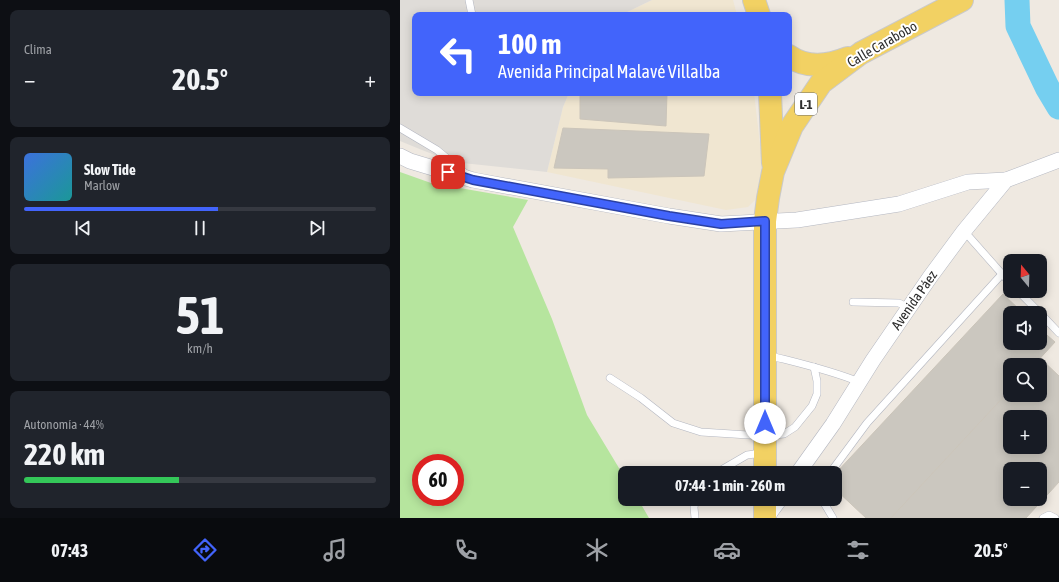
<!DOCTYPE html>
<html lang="es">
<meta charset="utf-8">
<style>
:root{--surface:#171b24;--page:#20242c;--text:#f1f3f6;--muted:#9ea1a6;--line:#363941;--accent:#4264fb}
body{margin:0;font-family:"Asap Condensed",sans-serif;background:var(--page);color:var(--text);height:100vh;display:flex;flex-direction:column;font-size:15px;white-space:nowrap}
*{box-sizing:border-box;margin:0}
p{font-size:13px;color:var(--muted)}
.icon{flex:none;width:22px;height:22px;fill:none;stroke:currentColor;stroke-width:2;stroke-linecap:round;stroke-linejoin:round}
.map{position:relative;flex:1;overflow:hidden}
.sheet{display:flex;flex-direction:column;gap:10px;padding:10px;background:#0d0f14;width:400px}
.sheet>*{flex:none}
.guide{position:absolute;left:12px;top:12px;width:380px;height:84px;border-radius:8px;box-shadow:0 2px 10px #0003;background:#4264fb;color:#fff;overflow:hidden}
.needle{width:26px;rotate:341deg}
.tools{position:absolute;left:603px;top:254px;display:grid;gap:8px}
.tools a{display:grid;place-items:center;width:44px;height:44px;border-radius:8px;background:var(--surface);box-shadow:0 2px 10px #0003;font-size:20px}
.speed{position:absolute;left:12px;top:454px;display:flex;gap:8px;font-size:20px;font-weight:700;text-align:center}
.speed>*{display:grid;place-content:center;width:52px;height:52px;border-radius:50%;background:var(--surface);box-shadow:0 2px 10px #0003;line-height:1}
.speed .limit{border:6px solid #d22;background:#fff;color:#111}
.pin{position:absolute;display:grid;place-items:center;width:34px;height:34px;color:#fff;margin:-17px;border-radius:8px;box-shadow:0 2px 6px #0006}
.me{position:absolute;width:44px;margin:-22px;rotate:0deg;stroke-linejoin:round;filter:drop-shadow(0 0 3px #0008)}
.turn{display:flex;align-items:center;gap:14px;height:84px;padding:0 20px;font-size:18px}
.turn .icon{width:52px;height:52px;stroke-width:2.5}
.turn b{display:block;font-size:28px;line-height:34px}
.big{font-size:30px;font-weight:700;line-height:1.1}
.sheet .card{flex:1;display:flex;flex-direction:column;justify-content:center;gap:6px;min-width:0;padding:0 14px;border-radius:8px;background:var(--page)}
.sheet .dial{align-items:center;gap:0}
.dial b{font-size:52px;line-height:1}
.song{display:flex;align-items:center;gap:12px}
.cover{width:48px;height:48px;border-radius:6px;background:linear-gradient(135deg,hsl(220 70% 55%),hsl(180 70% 35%))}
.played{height:4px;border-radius:2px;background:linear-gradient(90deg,var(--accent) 55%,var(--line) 55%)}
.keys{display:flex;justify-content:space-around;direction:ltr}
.heat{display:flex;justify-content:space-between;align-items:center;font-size:22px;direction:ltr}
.charge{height:6px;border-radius:3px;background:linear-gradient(90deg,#34c759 44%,var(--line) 0)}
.trip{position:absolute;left:218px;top:466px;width:224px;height:40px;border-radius:8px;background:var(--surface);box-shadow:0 2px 10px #0003;font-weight:700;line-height:40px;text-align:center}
.menu{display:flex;height:64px;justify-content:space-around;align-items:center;background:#090b0e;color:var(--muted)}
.menu .icon{width:28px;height:28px}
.menu .selected{color:var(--accent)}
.menu b{font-size:18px;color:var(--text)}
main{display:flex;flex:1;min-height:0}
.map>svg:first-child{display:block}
</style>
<main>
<section class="sheet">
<div class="card"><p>Clima</p>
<div class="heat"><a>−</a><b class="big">20.5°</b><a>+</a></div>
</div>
<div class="card">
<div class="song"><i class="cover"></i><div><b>Slow Tide</b><p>Marlow</p></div></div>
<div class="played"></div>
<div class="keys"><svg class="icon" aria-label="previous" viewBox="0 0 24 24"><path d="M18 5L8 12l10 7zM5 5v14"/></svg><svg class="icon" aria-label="pause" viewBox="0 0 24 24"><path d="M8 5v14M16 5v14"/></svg><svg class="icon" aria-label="next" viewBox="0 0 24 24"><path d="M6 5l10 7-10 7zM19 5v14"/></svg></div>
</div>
<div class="card dial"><b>51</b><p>km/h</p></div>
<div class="card"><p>Autonomía · 44%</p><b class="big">220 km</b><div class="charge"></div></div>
</section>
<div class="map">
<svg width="659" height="518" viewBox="0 0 659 518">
<rect width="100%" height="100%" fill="#efe9e1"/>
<g fill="#f0e6d1">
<polygon points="252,0 333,0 337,15 221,15"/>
<polygon points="169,93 354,93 363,170 363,192 348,207 326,210 147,172 163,107"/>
</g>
<path fill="#b6e59e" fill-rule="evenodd" d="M 0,172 L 31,183 L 128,200 L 113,227 L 152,319 L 187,415 L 225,478 L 225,499 L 238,499 L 249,518 L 0,518 ZM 21,463 L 55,463 L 55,497 L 21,497 Z"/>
<polygon fill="#dfdcd8" points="0,0 252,0 221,15 15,15 15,93 169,93 163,107 147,172 53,162 22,150 0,141"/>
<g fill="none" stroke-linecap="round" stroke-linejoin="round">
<polyline stroke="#75cff0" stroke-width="25" points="617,0 618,26 647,87 659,107"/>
</g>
<g fill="#cbc7bf" stroke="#cbc5ba" fill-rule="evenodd">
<polygon points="190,93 267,93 266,126 180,119 180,95"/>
<polygon points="163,128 309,134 304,176 208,178 208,169 154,168"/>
<polygon points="603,294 623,313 610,313 610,343 640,343 640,329 655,342 634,365 610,365 610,390 491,518 466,518 435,489 435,474"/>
<path d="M 640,358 L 659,376 L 659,482 L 626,518 L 491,518 L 610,390 L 610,395 L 640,395 L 640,365 L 634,365 ZM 610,417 L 640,417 L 640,447 L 610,447 ZM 610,469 L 640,469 L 640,499 L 610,499 Z"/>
</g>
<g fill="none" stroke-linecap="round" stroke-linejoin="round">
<g stroke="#b4b7c1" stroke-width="8">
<g id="service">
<polyline points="69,0 72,15"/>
<polyline points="0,128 37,150 65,173"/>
<polyline points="564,231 610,283"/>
<polyline points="618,291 640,313"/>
<polyline points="453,302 499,303 509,308"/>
<polyline points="640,313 659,333"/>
<path d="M 367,355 C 398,363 430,370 459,382"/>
<polyline points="210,378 241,398 273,423 301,432 365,436 384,434 395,427 412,406 417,394 417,381 414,367"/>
<polyline points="316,473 347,455 363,453"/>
<polyline points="430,473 467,423 602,274"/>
<polyline points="424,499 424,503 433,518"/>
<polyline points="295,518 294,507 296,499"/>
<polyline points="643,518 649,515 655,518"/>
</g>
</g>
<g stroke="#b4b7c1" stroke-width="16">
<g id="minor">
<polyline points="0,156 10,161 73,180 269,216 321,224 397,220 499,204 568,182 606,180"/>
<polyline points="398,473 433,424 473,360 530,277 564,231 606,180 659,160"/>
<polyline points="366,518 380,499"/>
</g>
</g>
<g stroke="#c9c9c9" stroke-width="24">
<g id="primary">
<polyline points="354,0 359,15"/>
<path d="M 389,56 C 407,69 428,66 448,58"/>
<polyline points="370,93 373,163"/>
<polyline points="365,473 365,221 368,198 373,172 392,126 421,83 461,53 562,0"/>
<polyline points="365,518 365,499"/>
</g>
</g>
<use href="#service" stroke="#fff" stroke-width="7"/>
<use href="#minor" stroke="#fff" stroke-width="15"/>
<use href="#primary" stroke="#f2d163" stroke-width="22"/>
</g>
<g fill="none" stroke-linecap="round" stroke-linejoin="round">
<g stroke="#2b41a3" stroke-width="10">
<polyline id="route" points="48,172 73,180 269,216 321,224 365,221 365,423"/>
</g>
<use href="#route" stroke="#4264fb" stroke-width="7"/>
</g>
<g text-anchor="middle" stroke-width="4" stroke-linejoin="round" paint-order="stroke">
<rect fill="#fff" stroke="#6d6d6d" stroke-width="1" x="395" y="93" width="22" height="22" rx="3"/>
<g font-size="13" font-weight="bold" fill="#2e2e2e">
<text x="406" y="109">L-1</text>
</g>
<g font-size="14" fill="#2e2e2e" stroke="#fff">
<text transform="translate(482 44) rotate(-30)" y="5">Calle Carabobo</text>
<text transform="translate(514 300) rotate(-55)" y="5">Avenida Páez</text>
</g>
</g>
</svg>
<div class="tools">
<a><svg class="needle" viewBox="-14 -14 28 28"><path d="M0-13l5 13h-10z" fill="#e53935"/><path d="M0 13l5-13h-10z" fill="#9ea1a6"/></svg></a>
<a><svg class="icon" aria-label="sound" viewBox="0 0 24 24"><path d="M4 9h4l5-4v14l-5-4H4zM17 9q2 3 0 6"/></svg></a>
<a><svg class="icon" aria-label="search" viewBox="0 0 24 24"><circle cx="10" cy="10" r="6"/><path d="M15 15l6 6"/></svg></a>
<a>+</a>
<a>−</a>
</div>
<div class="speed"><div class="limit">60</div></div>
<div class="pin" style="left:48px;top:172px;background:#d93025"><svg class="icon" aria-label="arrive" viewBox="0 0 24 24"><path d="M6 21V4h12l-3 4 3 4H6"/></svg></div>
<svg class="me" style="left:365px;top:423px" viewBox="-20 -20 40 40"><circle r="19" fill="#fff"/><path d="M0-13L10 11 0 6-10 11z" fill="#4264fb"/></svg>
<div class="trip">07:44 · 1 min · 260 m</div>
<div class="guide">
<div class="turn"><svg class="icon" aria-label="left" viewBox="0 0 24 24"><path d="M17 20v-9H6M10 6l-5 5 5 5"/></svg><div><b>100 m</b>Avenida Principal Malavé Villalba</div></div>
</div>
</div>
</main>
<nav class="menu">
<b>07:43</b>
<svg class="icon selected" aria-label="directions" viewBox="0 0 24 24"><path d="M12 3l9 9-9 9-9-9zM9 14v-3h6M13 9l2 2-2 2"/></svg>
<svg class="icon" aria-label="music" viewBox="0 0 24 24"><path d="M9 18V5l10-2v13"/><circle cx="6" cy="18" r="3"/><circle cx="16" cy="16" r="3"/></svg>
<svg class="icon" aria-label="phone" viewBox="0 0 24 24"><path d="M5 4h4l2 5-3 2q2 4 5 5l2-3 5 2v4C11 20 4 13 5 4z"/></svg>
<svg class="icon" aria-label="climate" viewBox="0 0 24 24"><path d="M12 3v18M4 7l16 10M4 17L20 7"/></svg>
<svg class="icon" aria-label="car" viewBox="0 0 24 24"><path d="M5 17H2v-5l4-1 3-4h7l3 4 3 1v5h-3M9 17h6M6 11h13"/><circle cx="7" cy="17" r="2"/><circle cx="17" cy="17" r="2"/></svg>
<svg class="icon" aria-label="filters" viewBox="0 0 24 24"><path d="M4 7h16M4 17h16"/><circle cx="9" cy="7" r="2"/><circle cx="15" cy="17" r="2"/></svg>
<b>20.5°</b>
</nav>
